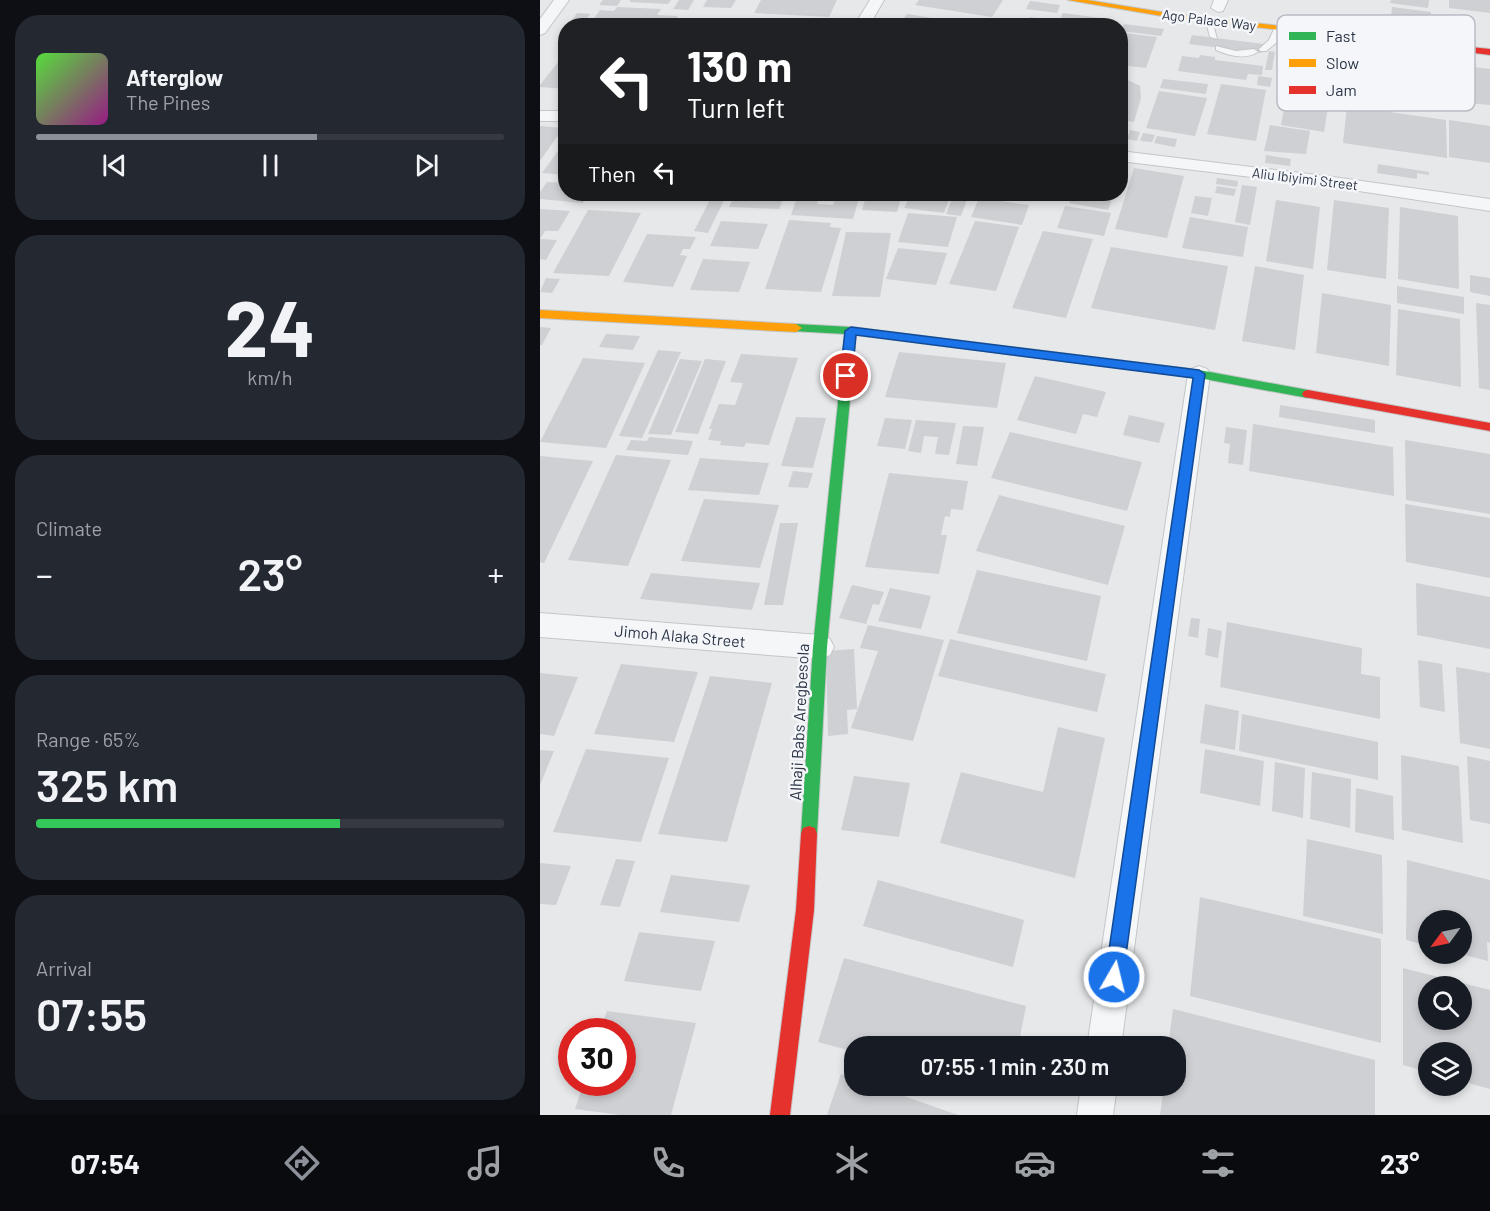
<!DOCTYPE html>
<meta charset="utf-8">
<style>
:root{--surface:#171b24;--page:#242831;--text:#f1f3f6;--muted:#9ea1a6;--line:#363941;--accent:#8c9099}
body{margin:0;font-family:Barlow,sans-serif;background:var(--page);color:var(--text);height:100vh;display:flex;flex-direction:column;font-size:22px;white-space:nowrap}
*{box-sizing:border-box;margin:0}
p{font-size:20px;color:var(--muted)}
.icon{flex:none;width:33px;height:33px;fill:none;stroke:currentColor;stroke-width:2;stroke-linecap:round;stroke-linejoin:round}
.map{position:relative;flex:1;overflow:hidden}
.side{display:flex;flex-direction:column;gap:15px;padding:15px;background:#0d0f14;width:540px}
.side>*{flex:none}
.hud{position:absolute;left:18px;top:18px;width:570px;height:183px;border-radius:24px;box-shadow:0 3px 9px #0003;background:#202124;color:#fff;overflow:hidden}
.needle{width:39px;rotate:237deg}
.buttons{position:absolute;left:878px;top:910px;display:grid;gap:12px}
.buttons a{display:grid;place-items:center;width:54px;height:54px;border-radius:50%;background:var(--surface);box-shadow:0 3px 9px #0003;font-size:30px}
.speed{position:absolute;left:18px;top:1018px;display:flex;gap:12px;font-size:30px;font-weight:700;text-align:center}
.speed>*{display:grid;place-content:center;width:78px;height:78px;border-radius:50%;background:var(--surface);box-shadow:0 3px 9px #0003;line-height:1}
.speed .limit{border:9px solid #d22;background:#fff;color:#111}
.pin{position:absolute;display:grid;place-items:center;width:51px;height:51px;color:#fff;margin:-26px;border:3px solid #fff;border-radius:50%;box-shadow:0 2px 6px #0007}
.me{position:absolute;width:66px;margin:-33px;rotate:8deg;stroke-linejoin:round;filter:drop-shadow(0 0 4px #0008)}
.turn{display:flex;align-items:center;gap:21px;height:126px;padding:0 30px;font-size:27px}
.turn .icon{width:78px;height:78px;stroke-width:2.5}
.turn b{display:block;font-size:42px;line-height:51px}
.then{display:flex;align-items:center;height:57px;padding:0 30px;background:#0003;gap:12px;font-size:22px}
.big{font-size:45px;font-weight:600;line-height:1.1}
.side .card{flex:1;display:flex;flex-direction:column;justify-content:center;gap:9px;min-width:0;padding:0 21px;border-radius:24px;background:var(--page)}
.side .dial{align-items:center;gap:0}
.dial b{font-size:78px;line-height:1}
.song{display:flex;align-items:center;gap:18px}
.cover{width:72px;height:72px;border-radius:9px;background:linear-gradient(135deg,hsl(110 70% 55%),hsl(310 70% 35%))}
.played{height:6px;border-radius:3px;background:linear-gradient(90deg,var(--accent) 60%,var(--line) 60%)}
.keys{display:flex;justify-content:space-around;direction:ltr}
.heat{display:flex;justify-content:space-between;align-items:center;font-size:33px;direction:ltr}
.charge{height:9px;border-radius:4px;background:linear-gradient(90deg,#34c759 65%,var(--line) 0)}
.trip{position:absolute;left:304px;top:1036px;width:342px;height:60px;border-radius:24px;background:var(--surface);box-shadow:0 3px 9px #0003;font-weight:600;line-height:60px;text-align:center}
.dock{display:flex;height:96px;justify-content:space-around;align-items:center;background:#090b0e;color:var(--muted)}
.dock .icon{width:42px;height:42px}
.dock .on{color:var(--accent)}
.dock b{font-size:27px;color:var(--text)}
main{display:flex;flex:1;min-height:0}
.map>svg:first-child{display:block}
</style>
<main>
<section class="side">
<div class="card">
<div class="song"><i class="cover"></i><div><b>Afterglow</b><p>The Pines</p></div></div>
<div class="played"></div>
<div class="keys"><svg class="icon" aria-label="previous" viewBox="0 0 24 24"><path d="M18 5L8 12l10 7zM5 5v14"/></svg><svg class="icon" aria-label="pause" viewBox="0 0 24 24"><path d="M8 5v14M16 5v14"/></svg><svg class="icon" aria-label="next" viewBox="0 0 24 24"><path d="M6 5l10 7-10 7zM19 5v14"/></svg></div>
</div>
<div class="card dial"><b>24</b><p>km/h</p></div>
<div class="card"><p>Climate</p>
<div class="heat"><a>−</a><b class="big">23°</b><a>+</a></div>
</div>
<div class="card"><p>Range · 65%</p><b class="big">325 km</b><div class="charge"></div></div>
<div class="card"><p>Arrival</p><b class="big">07:55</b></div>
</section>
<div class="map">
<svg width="950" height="1115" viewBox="0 0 950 1115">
<rect width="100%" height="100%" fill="#e6e8ea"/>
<g fill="#ced0d3" fill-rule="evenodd">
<polygon points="63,0 81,0 77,6 59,5"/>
<polygon points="90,0 131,0 128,4 90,2"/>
<polygon points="139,0 154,0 148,10 133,9"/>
<polygon points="167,0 196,0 191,8 163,7"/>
<polygon points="221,0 297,0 289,17 214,13"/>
<polygon points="379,0 463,0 452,17 375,5"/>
<polygon points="851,0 889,0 888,8 850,3"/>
<polygon points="909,0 950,0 950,13 909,8"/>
<polygon points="490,1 520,5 517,13 486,9"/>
<polygon points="77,7 121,9 117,15 138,16 132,26 49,26 60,10 74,11"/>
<polygon points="852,7 891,12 891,21 851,16"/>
<polygon points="37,13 50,14 41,26 28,26"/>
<polygon points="523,13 561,18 558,26 517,26"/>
<polygon points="367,14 430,24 430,26 358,26"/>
<polygon points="490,17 517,21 514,26 486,26"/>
<polygon points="154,19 195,21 193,26 150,26"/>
<polygon points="208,21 252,24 252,26 206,26"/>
<polygon points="584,24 624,29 621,36 581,31"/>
<polygon points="585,33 617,37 606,68 580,65 580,45"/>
<polygon points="652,35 724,44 722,53 649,44"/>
<polygon points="729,51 735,52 732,70 725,70"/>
<polygon points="26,52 26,89 0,87 0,85"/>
<polygon points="660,55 675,57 675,60 723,66 722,75 708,74 706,80 638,71 642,56 659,58"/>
<polygon points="925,66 950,69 950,105 928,103 928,98 919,97 919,79 925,80"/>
<polygon points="580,76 600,86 601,98 594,122 580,120"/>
<polygon points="718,76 732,78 730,87 717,85"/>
<polygon points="623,79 668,84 666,94 620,88"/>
<polygon points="681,84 726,90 716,141 667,134"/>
<polygon points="619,91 667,98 655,136 606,128"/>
<polygon points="747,94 789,100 784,132 741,125"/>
<polygon points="807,106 906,120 907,158 803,143"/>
<polygon points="909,120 950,126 950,163 909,157"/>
<polygon points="730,125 770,131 766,154 724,151"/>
<polygon points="0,126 23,128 0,161"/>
<polygon points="590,130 600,132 597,141 587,139"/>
<polygon points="603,133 615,135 612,142 600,141"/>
<polygon points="617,136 637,139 635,147 614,143"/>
<polygon points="26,140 26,175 2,173"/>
<polygon points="726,155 751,159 750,166 725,163"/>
<polygon points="838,164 889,172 889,175 877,173 877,179 837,173"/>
<polygon points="594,168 644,176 627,238 575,229"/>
<polygon points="677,178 698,181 697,187 676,184"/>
<polygon points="7,182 26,183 26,194 48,194 43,203 0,199 0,192"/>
<polygon points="702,185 717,187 710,225 695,222"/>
<polygon points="677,186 696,189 694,196 675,193"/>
<polygon points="123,194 165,194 162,200 121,198"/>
<polygon points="173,194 187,194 168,233 154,231"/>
<polygon points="195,194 245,194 239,209 189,207"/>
<polygon points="259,194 311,194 310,198 259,195"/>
<polygon points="327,194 362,194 357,212 322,210"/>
<polygon points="371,194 411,194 404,213 364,208"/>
<polygon points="414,194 429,194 421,216 406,214"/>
<polygon points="533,194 574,194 568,210 529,203"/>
<polygon points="655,196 672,198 668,216 651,213"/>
<polygon points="257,197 279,198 277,204 293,205 295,199 318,201 313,219 251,215"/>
<polygon points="439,198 489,205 482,225 431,217"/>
<polygon points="736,200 780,207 773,269 726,261"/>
<polygon points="794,200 849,208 846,279 787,270"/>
<polygon points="525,206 571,213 564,236 517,228"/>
<polygon points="860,207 918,216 919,289 858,279"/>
<polygon points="0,209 30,211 18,231 5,231 0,239"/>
<polygon points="48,210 101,213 69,276 13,273"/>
<polygon points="368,213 417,217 408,247 358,242"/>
<polygon points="650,217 708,227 703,257 642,248"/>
<polygon points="249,220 291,223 290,227 301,228 281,292 225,289"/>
<polygon points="181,221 228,224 218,249 170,246"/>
<polygon points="435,221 479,227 456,291 409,284"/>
<polygon points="503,231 553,239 526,318 472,308"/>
<polygon points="306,232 351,233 340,297 292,296"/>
<polygon points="107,234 156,237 150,249 143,249 140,255 147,256 133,287 83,282"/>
<polygon points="0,239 17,240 6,260 0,259"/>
<polygon points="571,247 688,266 675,330 551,308"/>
<polygon points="358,248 407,253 396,285 346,279"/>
<polygon points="163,259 210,262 199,292 150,290"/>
<polygon points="715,266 764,275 755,350 702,341"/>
<polygon points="930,275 950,278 950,296 930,292"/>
<polygon points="6,278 20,279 12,293 0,292"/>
<polygon points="857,286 924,297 924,314 857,303"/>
<polygon points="782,293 851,305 849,366 776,353"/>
<polygon points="936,303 950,305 950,390 939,388"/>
<polygon points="858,309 920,319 921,387 856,375"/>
<polygon points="0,327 11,328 2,345 0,345"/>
<polygon points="66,334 100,336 93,350 59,347"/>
<polygon points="118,350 141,352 102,438 79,436"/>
<polygon points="359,352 466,363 457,408 345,397"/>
<polygon points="201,354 258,358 229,445 206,443 204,447 180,445 181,441 168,440 172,429 169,429 179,404 195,405 203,383 190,382"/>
<polygon points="43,358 105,363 66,448 0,442"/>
<polygon points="140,359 162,361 131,435 108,434"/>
<polygon points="165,359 186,361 158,434 135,432"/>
<polygon points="495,376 566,392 557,417 543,414 536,434 477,420"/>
<polygon points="740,405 835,420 835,433 739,417"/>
<polygon points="589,415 625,423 619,443 583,435"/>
<polygon points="256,417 286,418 273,468 241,466"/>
<polygon points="345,418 372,420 365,449 337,446"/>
<polygon points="376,420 416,423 409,455 395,454 398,437 384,436 381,453 368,451"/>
<polygon points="713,424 853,447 854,496 709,471"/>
<polygon points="423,426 444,427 437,466 416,464"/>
<polygon points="686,427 707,430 703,465 688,463 690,444 684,443"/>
<polygon points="470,432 602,462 587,511 451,478"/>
<polygon points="109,437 153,441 148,455 86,450 91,440 107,441"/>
<polygon points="865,440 950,454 950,514 866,500"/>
<polygon points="76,455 131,460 88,566 28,560"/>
<polygon points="0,456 53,461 4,563 0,562"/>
<polygon points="160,458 229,463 219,495 148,490"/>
<polygon points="253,471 273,473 268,488 248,487"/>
<polygon points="349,473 428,481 423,510 411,509 410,517 405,516 401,535 407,535 399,574 325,567"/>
<polygon points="459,495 585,526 568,585 436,551"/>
<polygon points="164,499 239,505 220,568 141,561"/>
<polygon points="865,504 950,518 950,578 866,562"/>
<polygon points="240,523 258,523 243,605 224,605"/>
<polygon points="437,570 561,596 547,661 417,633"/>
<polygon points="111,573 220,583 212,610 100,599"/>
<polygon points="876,583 950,597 950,649 877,635"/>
<polygon points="312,585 344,592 339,605 333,604 326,624 299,618"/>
<polygon points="350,588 391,596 381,629 338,621"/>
<polygon points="651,618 660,619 658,638 648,636"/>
<polygon points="687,622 822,648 821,674 840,677 840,719 680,687"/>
<polygon points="328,625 404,640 373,741 311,728 338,651 320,648"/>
<polygon points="668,628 682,631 678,658 665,655"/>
<polygon points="410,639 566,674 557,712 398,676"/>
<polygon points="314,649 317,709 307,710 308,734 288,736 286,651"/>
<polygon points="878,660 902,664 905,712 880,707"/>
<polygon points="81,664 158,672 134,742 54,734"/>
<polygon points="916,667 950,673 950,749 920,743"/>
<polygon points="0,673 38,677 14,736 0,734"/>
<polygon points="170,676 232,683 187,842 118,834"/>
<polygon points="665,704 699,711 695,750 660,743"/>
<polygon points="702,714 838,742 838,780 699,751"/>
<polygon points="518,727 565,738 535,878 400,843 421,772 503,792"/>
<polygon points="46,749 129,758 101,842 13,832"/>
<polygon points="665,749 724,761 720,806 660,793"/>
<polygon points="0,750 14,751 0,785"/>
<polygon points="861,755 919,766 923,843 862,830"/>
<polygon points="927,756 950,761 950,824 930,820"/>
<polygon points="735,762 765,768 763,818 732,811"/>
<polygon points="772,772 811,779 810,828 770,819"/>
<polygon points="314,776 370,783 359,837 301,830"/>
<polygon points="816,788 853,796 854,840 815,832"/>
<polygon points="767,839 842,855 843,934 763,916"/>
<polygon points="76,859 95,861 80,907 60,905"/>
<polygon points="867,860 950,880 950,943 947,942 948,961 921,954 921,921 888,921 888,946 866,940"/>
<polygon points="0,863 31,866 16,905 0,904"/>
<polygon points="131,875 210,885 199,922 120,912"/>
<polygon points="338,880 484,920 473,967 323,926"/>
<polygon points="660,897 841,939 841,1043 650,996"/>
<polygon points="99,932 175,941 161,991 84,981"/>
<polygon points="304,958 486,1006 478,1047 315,1047 315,1052 278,1042"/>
<path d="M 863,968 L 950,990 L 950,1089 L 921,1081 L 921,1053 L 888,1053 L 888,1072 L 863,1065 ZM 888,987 L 921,987 L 921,1020 L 888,1020 Z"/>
<polygon points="633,1009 835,1060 835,1115 620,1115 624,1086 636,1086 636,1047 628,1047"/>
<polygon points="67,1011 156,1023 131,1115 80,1115 35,1109 44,1083 82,1083 82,1032 60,1032"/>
<polygon points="301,1074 315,1079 315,1086 335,1086 418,1115 287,1115"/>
<polygon points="442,1086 470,1086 468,1094"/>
</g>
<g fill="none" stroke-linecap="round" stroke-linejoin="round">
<g stroke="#c4c6c8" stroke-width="2">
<g id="lane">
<polygon points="665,18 672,20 677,39 670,37"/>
<polygon points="735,27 742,29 736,43 726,51 720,51 719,49 729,40"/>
<path d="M 676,46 L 696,51 L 714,49 L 718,52 C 705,60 690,56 676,50 Z"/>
</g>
</g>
<g stroke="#c4c6c8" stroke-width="2">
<g id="street">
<polygon points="14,0 29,0 5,33 0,35 0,19"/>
<polygon points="330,0 344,0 329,26 314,26"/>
<polygon points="674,0 688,0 683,11 678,12 671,8"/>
<rect x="0" y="111" width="26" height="10"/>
<polygon points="580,151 786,176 950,199 950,211 786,186 580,161"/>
<polygon points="659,366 667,369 670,374 581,1047 547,1047 648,374 651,369"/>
<polygon points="0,613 280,635 290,639 294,647 290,655 280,659 0,637"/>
<polygon points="541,1086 577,1086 573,1115 537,1115"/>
</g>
</g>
<g stroke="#c4c6c8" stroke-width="2">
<polygon id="fast" points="256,324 311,327 659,370 768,390 774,394 768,398 659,378 316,335 287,647 277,834 275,840 269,842 263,840 261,834 273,647 305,334 252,331 250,328"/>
</g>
<g stroke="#c4c6c8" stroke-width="2">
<g id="slow">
<polygon points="528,0 547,0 634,14 864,40 868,42 864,44 634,18"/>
<polygon points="0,310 256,324 262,328 256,332 0,318"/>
</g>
</g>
<g stroke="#c4c6c8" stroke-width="2">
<g id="jam">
<polygon points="861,40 950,49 950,55 864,44 860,42"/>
<polygon points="768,390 950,423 950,431 764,397 762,394 764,391"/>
<polygon points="269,826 275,828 277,834 274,910 250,1115 230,1115 256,910 261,834 263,828"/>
</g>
</g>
<use href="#lane" fill="#f5f6f7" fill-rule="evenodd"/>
<use href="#street" fill="#f5f6f7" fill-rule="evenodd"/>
<use href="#fast" fill="#30b455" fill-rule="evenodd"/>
<use href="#slow" fill="#ff9f0a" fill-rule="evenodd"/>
<use href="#jam" fill="#e5322d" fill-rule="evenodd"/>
</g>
<polygon fill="#1a73e8" stroke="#114b97" stroke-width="1.5" points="311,327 659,370 665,374 583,977 580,984 574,986 568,984 565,977 653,378 316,335 312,376 306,380 300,376 305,331"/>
<g text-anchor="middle" stroke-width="5" stroke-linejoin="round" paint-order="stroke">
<g font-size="14" fill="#2b3445" stroke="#f4f6f9">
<text transform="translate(669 20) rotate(7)" y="5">Ago Palace Way</text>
<text transform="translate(765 179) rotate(7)" y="5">Aliu Ibiyimi Street</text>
</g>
<g font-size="16" fill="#2b3445" stroke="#f4f6f9">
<text transform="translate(140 636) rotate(5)" y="6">Jimoh Alaka Street</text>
<text transform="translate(259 722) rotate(-87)" y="6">Alhaji Babs Aregbesola</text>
</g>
</g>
<rect x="737" y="15" width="198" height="96" rx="9" fill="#f4f6f9" stroke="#b8bcc3" stroke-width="1.5"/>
<rect x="749" y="32" width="27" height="8" fill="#30b455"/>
<rect x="749" y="59" width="27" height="8" fill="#ff9f0a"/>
<rect x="749" y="86" width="27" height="8" fill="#e5322d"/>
<g font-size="16" fill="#2b3445">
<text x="786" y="42">Fast</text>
<text x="786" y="69">Slow</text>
<text x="786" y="96">Jam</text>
</g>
</svg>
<div class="buttons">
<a><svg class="needle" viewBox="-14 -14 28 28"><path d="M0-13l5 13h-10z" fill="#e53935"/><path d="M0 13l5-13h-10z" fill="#9ea1a6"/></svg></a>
<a><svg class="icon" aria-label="search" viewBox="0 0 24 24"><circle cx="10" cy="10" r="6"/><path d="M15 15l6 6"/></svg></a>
<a><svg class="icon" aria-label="layers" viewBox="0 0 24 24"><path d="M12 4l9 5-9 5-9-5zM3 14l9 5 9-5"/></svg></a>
</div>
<div class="speed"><div class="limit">30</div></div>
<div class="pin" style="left:306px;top:376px;background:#d93025"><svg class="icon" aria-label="arrive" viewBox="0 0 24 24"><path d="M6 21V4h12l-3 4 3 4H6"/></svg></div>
<svg class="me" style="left:574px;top:977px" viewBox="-20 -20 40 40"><circle r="17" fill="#1a73e8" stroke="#fff" stroke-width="3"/><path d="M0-11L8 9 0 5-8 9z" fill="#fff"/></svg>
<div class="trip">07:55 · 1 min · 230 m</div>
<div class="hud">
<div class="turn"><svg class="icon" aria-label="left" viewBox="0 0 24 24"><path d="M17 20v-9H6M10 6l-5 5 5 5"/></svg><div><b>130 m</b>Turn left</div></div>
<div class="then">Then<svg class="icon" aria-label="left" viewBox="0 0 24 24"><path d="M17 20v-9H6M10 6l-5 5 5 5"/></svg></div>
</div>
</div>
</main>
<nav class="dock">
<b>07:54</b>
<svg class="icon on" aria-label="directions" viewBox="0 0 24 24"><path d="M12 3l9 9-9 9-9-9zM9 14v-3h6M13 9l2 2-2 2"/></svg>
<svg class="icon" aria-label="music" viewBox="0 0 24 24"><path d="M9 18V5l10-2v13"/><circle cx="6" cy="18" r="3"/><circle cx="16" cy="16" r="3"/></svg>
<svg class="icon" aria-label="phone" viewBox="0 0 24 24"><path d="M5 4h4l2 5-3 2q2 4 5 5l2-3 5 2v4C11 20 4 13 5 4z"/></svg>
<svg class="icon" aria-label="climate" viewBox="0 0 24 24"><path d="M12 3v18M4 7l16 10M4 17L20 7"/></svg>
<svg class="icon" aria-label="car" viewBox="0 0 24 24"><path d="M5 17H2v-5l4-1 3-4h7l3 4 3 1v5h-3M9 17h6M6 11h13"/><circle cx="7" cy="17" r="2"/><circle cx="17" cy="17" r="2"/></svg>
<svg class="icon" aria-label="filters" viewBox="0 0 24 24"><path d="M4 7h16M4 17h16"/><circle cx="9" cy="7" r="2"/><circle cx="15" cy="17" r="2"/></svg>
<b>23°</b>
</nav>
